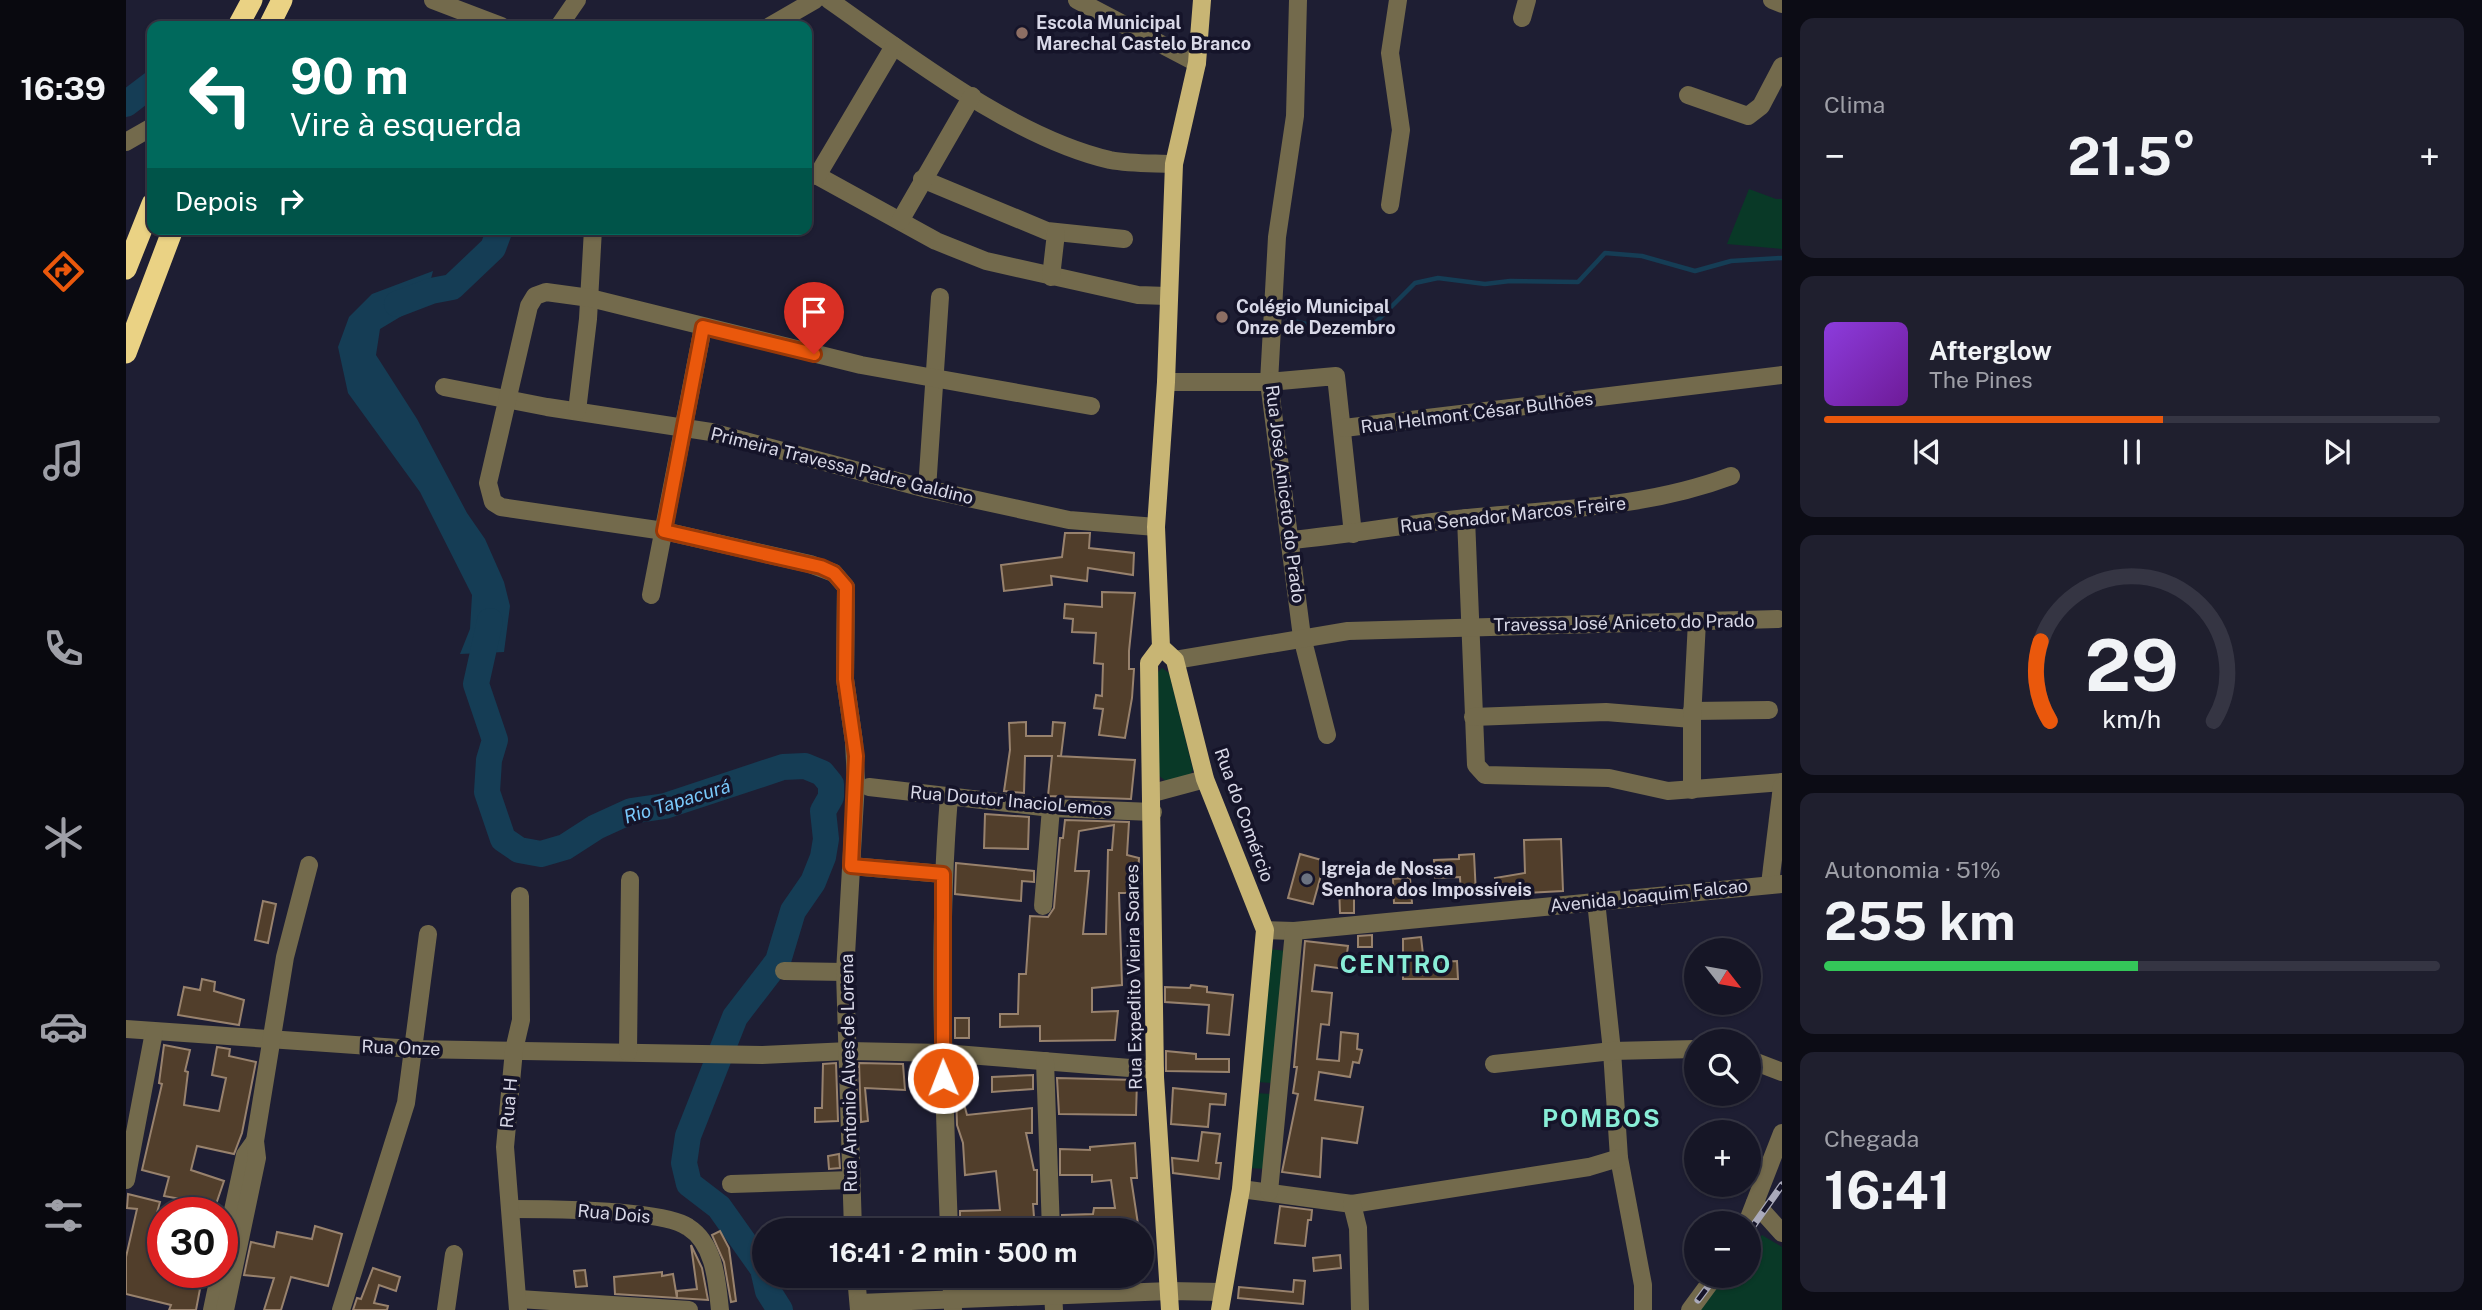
<!DOCTYPE html>
<html lang="pt">
<meta charset="utf-8">
<style>
:root{--surface:#161626;--page:#1f1f2e;--text:#f1f3f6;--muted:#9e9fa7;--line:#353543;--accent:#ea580c}
body{margin:0;font-family:"Public Sans",sans-serif;background:var(--page);color:var(--text);height:100vh;display:flex;flex-direction:column;font-size:26px;white-space:nowrap}
*{box-sizing:border-box;margin:0}
p{font-size:23px;color:var(--muted)}
.icon{flex:none;width:38px;height:38px;fill:none;stroke:currentColor;stroke-width:2;stroke-linecap:round;stroke-linejoin:round}
.map{position:relative;flex:1;overflow:hidden}
.side{display:flex;flex-direction:column;gap:18px;padding:18px;background:#0c0c15;width:700px}
.side>*{flex:none}
.guide{position:absolute;left:21px;top:21px;width:665px;height:214px;border-radius:14px;box-shadow:0 2px 5px #0004,0 0 0 2px var(--line);background:#00695c;color:#fff;overflow:hidden}
.needle{width:46px;rotate:121deg}
.controls{position:absolute;left:1558px;top:938px;display:grid;gap:14px}
.controls a{display:grid;place-items:center;width:77px;height:77px;border-radius:50%;background:var(--surface);box-shadow:0 2px 5px #0004,0 0 0 2px var(--line);font-size:35px}
.speed{position:absolute;left:21px;top:1197px;display:flex;gap:14px;font-size:35px;font-weight:700;text-align:center}
.speed>*{display:grid;place-content:center;width:91px;height:91px;border-radius:50%;background:var(--surface);box-shadow:0 2px 5px #0004,0 0 0 2px var(--line);line-height:1}
.speed .limit{border:10px solid #d22;background:#fff;color:#111}
.pin{position:absolute;display:grid;place-items:center;width:60px;height:60px;color:#fff;margin:-72px -30px;border-radius:50% 50% 50% 0;rotate:-45deg;box-shadow:0 0 7px #0007}
.pin .icon{rotate:45deg}
.me{position:absolute;width:77px;margin:-38px;rotate:359deg;stroke-linejoin:round;filter:drop-shadow(0 0 5px #0008)}
.turn{display:flex;align-items:center;gap:24px;height:147px;padding:0 28px;font-size:32px}
.turn .icon{width:91px;height:91px;stroke-width:2.5}
.turn b{display:block;font-size:49px;line-height:60px}
.then{display:flex;align-items:center;height:66px;padding:0 28px;background:#0003;gap:14px;font-size:26px}
.big{font-size:52px;font-weight:700;line-height:1.1}
.side .tile{flex:1;display:flex;flex-direction:column;justify-content:center;gap:10px;min-width:0;padding:0 24px;border-radius:14px;background:var(--page)}
.side .dial{align-items:center;gap:0}
.dial svg{height:182px;overflow:visible;fill:none;stroke:var(--line);stroke-width:7;stroke-linecap:round;text-anchor:middle}
.dial text{fill:var(--text);stroke:none}
.song{display:flex;align-items:center;gap:21px}
.cover{width:84px;height:84px;border-radius:10px;background:linear-gradient(135deg,hsl(270 70% 55%),hsl(280 70% 35%))}
.played{height:7px;border-radius:4px;background:linear-gradient(90deg,var(--accent) 55%,var(--line) 55%)}
.keys{display:flex;justify-content:space-around;direction:ltr}
.heat{display:flex;justify-content:space-between;align-items:center;font-size:38px;direction:ltr}
.charge{height:10px;border-radius:5px;background:linear-gradient(90deg,#34c759 51%,var(--line) 0)}
.trip{position:absolute;left:626px;top:1218px;width:402px;height:70px;border-radius:35px;background:var(--surface);box-shadow:0 2px 5px #0004,0 0 0 2px var(--line);font-weight:700;line-height:70px;text-align:center}
main{display:flex;flex:1;min-height:0}
.menu{display:flex;flex-direction:column;width:126px;justify-content:space-around;align-items:center;background:#09090f;color:var(--muted)}
.menu .icon{width:49px;height:49px}
.menu .current{color:var(--accent)}
.menu b{font-size:32px;color:var(--text)}
.map>svg:first-child{display:block}
</style>
<main>
<nav class="menu">
<b>16:39</b>
<svg class="icon current" aria-label="directions" viewBox="0 0 24 24"><path d="M12 3l9 9-9 9-9-9zM9 14v-3h6M13 9l2 2-2 2"/></svg>
<svg class="icon" aria-label="music" viewBox="0 0 24 24"><path d="M9 18V5l10-2v13"/><circle cx="6" cy="18" r="3"/><circle cx="16" cy="16" r="3"/></svg>
<svg class="icon" aria-label="phone" viewBox="0 0 24 24"><path d="M5 4h4l2 5-3 2q2 4 5 5l2-3 5 2v4C11 20 4 13 5 4z"/></svg>
<svg class="icon" aria-label="climate" viewBox="0 0 24 24"><path d="M12 3v18M4 7l16 10M4 17L20 7"/></svg>
<svg class="icon" aria-label="car" viewBox="0 0 24 24"><path d="M5 17H2v-5l4-1 3-4h7l3 4 3 1v5h-3M9 17h6M6 11h13"/><circle cx="7" cy="17" r="2"/><circle cx="17" cy="17" r="2"/></svg>
<svg class="icon" aria-label="filters" viewBox="0 0 24 24"><path d="M4 7h16M4 17h16"/><circle cx="9" cy="7" r="2"/><circle cx="15" cy="17" r="2"/></svg>
</nav>
<div class="map">
<svg width="1656" height="1310" viewBox="0 0 1656 1310">
<rect width="100%" height="100%" fill="#1e1e33"/>
<g fill="#093927">
<polygon points="1623,189 1650,199 1656,199 1656,249 1601,244"/>
<polygon points="1036,668 1043,673 1067,770 1063,776 1041,782 1032,775 1032,672"/>
<polygon points="1143,949 1160,951 1147,1083 1130,1082"/>
<polygon points="1128,1093 1146,1094 1140,1169 1122,1168"/>
<polygon points="1636,1235 1656,1247 1656,1310 1571,1310 1601,1276 1622,1276 1622,1251"/>
<polygon points="771,1276 814,1276 815,1287 771,1288"/>
</g>
<polygon fill="#153d55" points="307,271 299,302 254,329 250,355 291,419 341,513 359,539 378,582 384,606 378,652 334,654 344,629 346,595 294,492 222,393 212,347 223,317 246,294"/>
<g fill="none" stroke-linecap="round" stroke-linejoin="round">
<polyline stroke="#153d55" stroke-width="4.5" points="1163,320 1228,335 1243,329 1289,283 1312,278 1359,284 1384,281 1452,282 1479,253 1516,256 1569,271 1605,261 1656,258"/>
<g stroke="#153d55" stroke-width="26">
<polyline points="0,104 26,84"/>
<polyline points="271,304 305,291 326,287 367,248 374,229"/>
<polyline points="364,621 350,684 369,740 363,760 361,792 377,839 393,850 415,854 439,847 470,827 505,811 539,806 657,767 679,766 696,773 705,784 705,797 697,811 700,839 697,857 687,882 667,911 652,961 609,1017 562,1136 558,1163 563,1184 593,1207 637,1269 642,1291 654,1310"/>
</g>
</g>
<g fill="#513e2b" stroke="#98826d" stroke-width="2" fill-rule="evenodd">
<polygon points="939,533 964,533 963,548 1008,553 1007,575 962,568 961,581 925,576 926,585 878,591 875,565 936,557"/>
<polygon points="976,592 1009,593 1003,651 1003,669 1008,669 1006,698 999,738 973,735 977,709 968,708 970,695 976,696 977,664 968,663 970,633 946,632 947,619 938,618 939,604 976,607"/>
<polygon points="900,722 900,736 926,736 927,722 939,723 935,756 931,756 1009,760 1005,799 922,796 926,756 899,756 898,793 878,791 884,750 883,723"/>
<polygon points="859,814 903,817 902,849 858,848"/>
<path d="M 939,820 L 1003,822 L 1001,855 L 1013,858 L 1011,893 L 993,893 L 996,985 L 966,988 L 966,1012 L 992,1011 L 989,1040 L 914,1041 L 914,1026 L 874,1027 L 874,1014 L 892,1014 L 893,974 L 900,974 L 904,916 L 922,917 L 928,908 L 934,838 L 937,838 ZM 988,825 L 986,850 L 982,850 L 980,934 L 957,934 L 963,871 L 949,871 L 953,831 Z"/>
<polygon points="1435,839 1437,891 1400,893 1400,887 1372,892 1369,878 1399,873 1398,840"/>
<polygon points="1174,854 1199,861 1187,904 1162,898"/>
<polygon points="1348,854 1350,895 1335,896 1334,877 1309,878 1308,860 1333,859 1333,855"/>
<polygon points="830,863 908,871 908,882 896,881 895,901 829,894"/>
<polygon points="1284,878 1286,903 1268,903 1267,879"/>
<polygon points="1228,886 1228,913 1214,913 1213,887"/>
<polygon points="137,901 150,904 142,943 129,940"/>
<polygon points="1246,935 1246,947 1232,947 1232,936"/>
<polygon points="1295,937 1298,963 1331,961 1332,979 1277,979 1277,939"/>
<polygon points="1179,941 1222,946 1219,969 1189,965 1186,991 1206,993 1203,1025 1195,1024 1191,1059 1213,1061 1215,1032 1232,1034 1231,1049 1236,1050 1233,1063 1227,1062 1224,1077 1193,1072 1189,1100 1237,1107 1231,1143 1196,1138 1194,1177 1156,1172 1172,1094 1167,1093 1171,1067 1168,1067"/>
<polygon points="76,979 89,982 88,991 118,1000 113,1025 52,1015 58,987 74,990"/>
<polygon points="1065,985 1081,987 1081,992 1107,995 1103,1035 1081,1033 1083,1005 1039,1002 1039,987 1064,988"/>
<rect x="829" y="1018" width="14" height="20"/>
<polygon points="38,1045 64,1050 59,1071 62,1072 58,1105 93,1111 100,1078 86,1075 91,1047 104,1049 103,1056 130,1062 116,1133 108,1154 71,1146 65,1170 98,1181 87,1213 56,1213 60,1200 38,1196 43,1177 16,1170 36,1084 33,1083"/>
<polygon points="1040,1051 1070,1054 1070,1059 1103,1059 1103,1072 1040,1071"/>
<polygon points="710,1063 712,1121 689,1122 689,1108 696,1108 697,1064"/>
<polygon points="733,1063 777,1064 779,1090 739,1088 742,1121 735,1122"/>
<polygon points="907,1075 907,1089 866,1092 866,1077"/>
<polygon points="931,1078 1011,1080 1010,1115 933,1114"/>
<polygon points="1047,1088 1100,1094 1099,1105 1084,1104 1082,1127 1045,1124"/>
<polygon points="834,1089 841,1115 906,1108 906,1133 900,1133 908,1170 911,1170 911,1204 907,1204 909,1230 834,1230 834,1211 874,1210 870,1171 839,1175 837,1143 831,1125 830,1091"/>
<polygon points="1076,1132 1094,1134 1090,1163 1095,1163 1093,1179 1047,1173 1046,1158 1072,1161"/>
<polygon points="1009,1143 1011,1178 1005,1178 1012,1224 983,1225 984,1230 936,1230 936,1215 967,1214 968,1208 989,1208 985,1180 966,1182 966,1175 934,1175 934,1149 964,1150 964,1147"/>
<polygon points="713,1154 714,1168 703,1169 702,1156"/>
<polygon points="2,1194 34,1202 29,1220 37,1221 37,1272 76,1272 70,1289 74,1289 70,1310 43,1310 45,1305 0,1294 0,1257 11,1209 1,1208"/>
<polygon points="1154,1206 1186,1210 1185,1220 1182,1220 1179,1246 1149,1243"/>
<polygon points="189,1226 216,1234 202,1286 165,1277 155,1310 138,1310 148,1278 118,1275 125,1242 148,1247 151,1232 186,1239"/>
<polygon points="594,1231 603,1248 610,1301 605,1302 598,1262 586,1235"/>
<polygon points="565,1245 576,1268 582,1300 551,1298 551,1291 571,1289"/>
<polygon points="1214,1255 1215,1268 1188,1271 1187,1258"/>
<polygon points="247,1268 274,1277 270,1291 253,1285 248,1303 262,1306 261,1310 227,1310 231,1298 235,1299"/>
<polygon points="459,1270 461,1286 450,1287 448,1271"/>
<polygon points="536,1272 536,1276 547,1274 551,1298 489,1294 488,1277"/>
<polygon points="1168,1280 1179,1281 1177,1304 1112,1298 1113,1287 1167,1292"/>
</g>
<g fill="none" stroke-linecap="round" stroke-linejoin="round">
<g stroke="#736a4c" stroke-width="18">
<polyline points="307,0 375,26"/>
<path d="M 703,0 C 783,56 888,138 984,160 C 1005,164 1026,163 1048,164"/>
<polyline points="951,0 1071,63"/>
<polyline points="1172,0 1169,116 1151,237 1143,382 1176,637 1201,735"/>
<polyline points="1646,0 1656,4"/>
<polyline points="1396,18 1401,0"/>
<polyline points="433,26 451,0"/>
<polyline points="644,26 689,0"/>
<polyline points="1562,95 1622,116 1635,106 1656,66"/>
<polyline points="0,142 26,127"/>
<polyline points="681,170 810,241 860,261 1012,295 1041,296"/>
<polyline points="691,176 768,46"/>
<polyline points="796,179 921,231 998,239"/>
<polyline points="1264,205 1275,130 1264,53 1272,0"/>
<polyline points="774,221 846,96"/>
<polyline points="925,277 930,233"/>
<polyline points="1040,382 1143,382 1210,376 1227,534"/>
<polyline points="318,387 421,407 585,432 801,489 943,520 1030,527"/>
<polyline points="451,411 462,319 467,229"/>
<polyline points="1218,428 1656,375"/>
<polyline points="801,489 814,297"/>
<polyline points="1340,518 1350,765 1359,775 1483,778 1542,791 1656,782"/>
<path d="M 1166,540 C 1224,534 1283,524 1342,518 C 1431,509 1520,508 1605,476"/>
<polyline points="525,595 577,327"/>
<polyline points="1049,660 1222,631 1652,619"/>
<polyline points="1566,711 1643,710"/>
<polyline points="1347,717 1480,712 1566,719"/>
<polyline points="743,787 925,808 1027,812"/>
<polyline points="1566,790 1566,719 1571,621"/>
<polyline points="1027,793 1079,779"/>
<path d="M 823,797 C 811,941 818,1086 823,1230"/>
<polyline points="725,866 817,874"/>
<polyline points="1644,884 1656,786"/>
<polyline points="1470,901 1486,1051 1493,1158 1517,1285 1517,1310"/>
<polyline points="917,906 925,808"/>
<polyline points="1139,930 1168,931 1656,884"/>
<polyline points="658,971 719,972"/>
<polyline points="0,1029 287,1049 636,1055 723,1051 817,1053 1029,1070"/>
<polyline points="502,1052 504,880"/>
<polyline points="1622,1059 1656,1072"/>
<polyline points="919,1061 925,1230"/>
<polyline points="1368,1064 1486,1051 1570,1049"/>
<polyline points="0,1180 28,1032"/>
<polyline points="605,1184 725,1180"/>
<polyline points="1115,1189 1226,1204 1463,1167 1493,1158"/>
<polyline points="1143,1192 1168,931"/>
<polyline points="1629,1203 1656,1233"/>
<polyline points="1226,1204 1232,1228 1234,1310"/>
<path d="M 385,1209 C 420,1209 536,1209 562,1227 C 589,1244 591,1282 594,1310"/>
<polyline points="1621,1223 1656,1133"/>
<polyline points="727,1230 719,972 730,782 728,742 719,679 720,587 708,573 684,564 538,531 375,507 367,502 362,483 403,306 409,296 420,292 464,298 735,365 965,406"/>
<polyline points="96,1261 119,1155 129,1141"/>
<polyline points="730,1276 733,1310"/>
<polyline points="825,1276 827,1310"/>
<polyline points="926,1276 928,1310"/>
<polyline points="393,1299 563,1310"/>
<polyline points="733,1303 1044,1291 1095,1292"/>
<polyline points="86,1310 94,1272"/>
<polyline points="99,1310 131,1158 129,1141 159,957 183,865"/>
<polyline points="215,1310 280,1103 302,934"/>
<polyline points="320,1310 328,1254"/>
<polyline points="392,1310 379,1147 388,1050 395,1020 394,896"/>
<polyline points="1564,1310 1589,1276"/>
</g>
<g stroke="#c8b574" stroke-width="18">
<polyline points="1076,0 1071,63 1048,164 1040,382 1030,527 1035,647 1049,660 1079,779 1139,930 1115,1189 1094,1310"/>
<polyline points="1035,647 1023,663 1029,1077 1044,1310"/>
</g>
<g stroke="#ead284" stroke-width="21">
<polyline points="112,26 126,0"/>
<polyline points="143,26 156,0"/>
<polyline points="0,269 26,204"/>
<polyline points="0,353 47,229"/>
</g>
<g stroke="#aaaaba" stroke-width="7">
<g id="rail">
<polyline points="1622,1233 1656,1185"/>
<polyline points="1572,1300 1590,1276"/>
</g>
</g>
<use href="#rail" stroke="#151429" stroke-width="4.5" stroke-dasharray="13" stroke-linecap="butt"/>
</g>
<g fill="none" stroke-linecap="round" stroke-linejoin="round">
<g stroke="#983908" stroke-width="18">
<polyline id="route" points="688,354 577,327 538,531 695,567 708,573 720,587 719,679 730,756 725,866 817,874 817,1078"/>
</g>
<use href="#route" stroke="#ea580c" stroke-width="12"/>
</g>
<g fill="#8d6e63" stroke="#151429" stroke-width="2.5">
<circle cx="896" cy="33" r="7"/>
<circle cx="1096" cy="317" r="7"/>
</g>
<circle fill="#6b7280" stroke="#151429" stroke-width="2.5" cx="1181" cy="879" r="7"/>
<g text-anchor="middle" stroke-width="7" stroke-linejoin="round" paint-order="stroke">
<g font-size="18" font-weight="bold" fill="#d8d8e7" stroke="#151429" text-anchor="start">
<text x="910" y="29">Escola Municipal<tspan x="910" dy="21">Marechal Castelo Branco</tspan></text>
<text x="1110" y="313">Colégio Municipal<tspan x="1110" dy="21">Onze de Dezembro</tspan></text>
<text x="1195" y="875">Igreja de Nossa<tspan x="1195" dy="21">Senhora dos Impossíveis</tspan></text>
</g>
<g font-size="18" fill="#d8d8e7" stroke="#151429">
<text transform="translate(1351 413) rotate(-7)" y="6">Rua Helmont César Bulhões</text>
<text transform="translate(716 466) rotate(14)" y="6">Primeira Travessa Padre Galdino</text>
<text transform="translate(1159 494) rotate(83)" y="6">Rua José Aniceto do Prado</text>
<text transform="translate(1387 515) rotate(-6)" y="6">Rua Senador Marcos Freire</text>
<text transform="translate(1498 623) rotate(-1)" y="6">Travessa José Aniceto do Prado</text>
<text transform="translate(885 801) rotate(5)" y="6">Rua Doutor InacioLemos</text>
<text transform="translate(1118 815) rotate(70)" y="6">Rua do Comércio</text>
<text transform="translate(1523 896) rotate(-6)" y="6">Avenida Joaquim Falcao</text>
<text transform="translate(1008 977) rotate(-91)" y="6">Rua Expedito Vieira Soares</text>
<text transform="translate(275 1048) rotate(2)" y="6">Rua Onze</text>
<text transform="translate(723 1073) rotate(-91)" y="6">Rua Antonio Alves de Lorena</text>
<text transform="translate(383 1103) rotate(-85)" y="6">Rua H</text>
<text transform="translate(488 1214) rotate(5)" y="6">Rua Dois</text>
</g>
<g font-size="19" font-style="italic" fill="#79c8fa" stroke="#151429">
<text transform="translate(551 801) rotate(-17)" y="7">Rio Tapacurá</text>
</g>
<g font-size="24" font-weight="bold" letter-spacing="2" fill="#88edd7" stroke="#151429">
<text x="1270" y="973">CENTRO</text>
<text x="1476" y="1127">POMBOS</text>
</g>
</g>
</svg>
<div class="controls">
<a><svg class="needle" viewBox="-14 -14 28 28"><path d="M0-13l5 13h-10z" fill="#e53935"/><path d="M0 13l5-13h-10z" fill="#9e9fa7"/></svg></a>
<a><svg class="icon" aria-label="search" viewBox="0 0 24 24"><circle cx="10" cy="10" r="6"/><path d="M15 15l6 6"/></svg></a>
<a>+</a>
<a>−</a>
</div>
<div class="speed"><div class="limit">30</div></div>
<div class="pin" style="left:688px;top:354px;background:#d93025"><svg class="icon" aria-label="arrive" viewBox="0 0 24 24"><path d="M6 21V4h12l-3 4 3 4H6"/></svg></div>
<svg class="me" style="left:817px;top:1078px" viewBox="-20 -20 40 40"><circle r="17" fill="#ea580c" stroke="#fff" stroke-width="3"/><path d="M0-11L8 9 0 5-8 9z" fill="#fff"/></svg>
<div class="trip">16:41 · 2 min · 500 m</div>
<div class="guide">
<div class="turn"><svg class="icon" aria-label="left" viewBox="0 0 24 24"><path d="M17 20v-9H6M10 6l-5 5 5 5"/></svg><div><b>90 m</b>Vire à esquerda</div></div>
<div class="then">Depois<svg class="icon" aria-label="right" viewBox="0 0 24 24"><path d="M7 20v-9h11M14 6l5 5-5 5"/></svg></div>
</div>
</div>
<section class="side">
<div class="tile"><p>Clima</p>
<div class="heat"><a>−</a><b class="big">21.5°</b><a>+</a></div>
</div>
<div class="tile">
<div class="song"><i class="cover"></i><div><b>Afterglow</b><p>The Pines</p></div></div>
<div class="played"></div>
<div class="keys"><svg class="icon" aria-label="previous" viewBox="0 0 24 24"><path d="M18 5L8 12l10 7zM5 5v14"/></svg><svg class="icon" aria-label="pause" viewBox="0 0 24 24"><path d="M8 5v14M16 5v14"/></svg><svg class="icon" aria-label="next" viewBox="0 0 24 24"><path d="M6 5l10 7-10 7zM19 5v14"/></svg></div>
</div>
<div class="tile dial"><svg viewBox="0 0 100 80">
<path d="M14 69A42 42 0 1 1 86 69"/>
<path d="M14 69A42 42 0 0 1 10 34" stroke="#ea580c"/>
<text x="50" y="56" font-size="32" font-weight="700">29</text>
<text x="50" y="72" font-size="11">km/h</text>
</svg></div>
<div class="tile"><p>Autonomia · 51%</p><b class="big">255 km</b><div class="charge"></div></div>
<div class="tile"><p>Chegada</p><b class="big">16:41</b></div>
</section>
</main>
